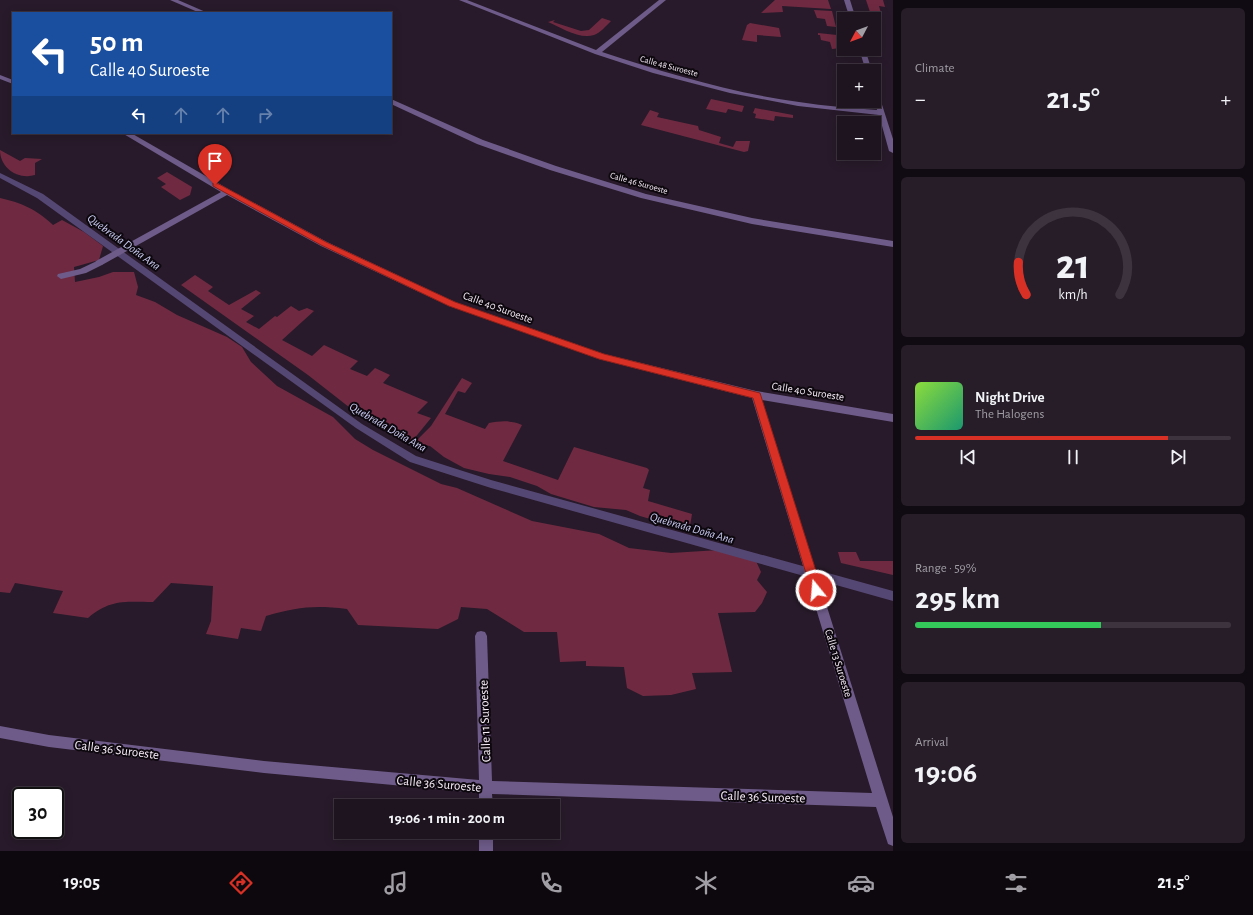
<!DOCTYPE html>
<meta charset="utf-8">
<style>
:root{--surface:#1e1420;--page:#261d29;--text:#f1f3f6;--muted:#a19ea5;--line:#3c333e;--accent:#d93025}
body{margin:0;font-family:"Alegreya Sans",sans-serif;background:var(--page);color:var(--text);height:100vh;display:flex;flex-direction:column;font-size:15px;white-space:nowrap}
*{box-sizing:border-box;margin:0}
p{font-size:13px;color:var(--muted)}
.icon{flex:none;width:22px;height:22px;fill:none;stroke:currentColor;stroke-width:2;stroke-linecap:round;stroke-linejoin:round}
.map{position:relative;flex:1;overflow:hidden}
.panel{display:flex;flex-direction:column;gap:8px;padding:8px;background:#100b12;width:360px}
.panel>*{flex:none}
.top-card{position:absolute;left:12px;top:12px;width:380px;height:122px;border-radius:0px;box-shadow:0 2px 10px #0003,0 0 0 1px var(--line);background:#1a4fa0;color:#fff;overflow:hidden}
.needle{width:26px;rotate:229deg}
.tools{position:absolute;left:837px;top:12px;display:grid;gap:8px}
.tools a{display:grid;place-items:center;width:44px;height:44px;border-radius:0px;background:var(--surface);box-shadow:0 2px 10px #0003,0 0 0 1px var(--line);font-size:20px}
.speed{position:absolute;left:12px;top:787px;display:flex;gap:8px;font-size:20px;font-weight:700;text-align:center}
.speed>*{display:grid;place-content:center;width:52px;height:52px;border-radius:50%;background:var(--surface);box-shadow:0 2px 10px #0003,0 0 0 1px var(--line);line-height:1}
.speed .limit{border:2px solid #111;border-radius:6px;background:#fff;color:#111}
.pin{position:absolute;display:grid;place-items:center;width:34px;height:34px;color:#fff;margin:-41px -17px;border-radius:50% 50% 50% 0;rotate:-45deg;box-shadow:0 0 4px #0007}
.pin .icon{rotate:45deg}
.me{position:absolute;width:44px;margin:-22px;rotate:343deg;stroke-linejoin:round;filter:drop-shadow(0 0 3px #0008)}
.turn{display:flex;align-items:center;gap:14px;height:84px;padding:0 12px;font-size:18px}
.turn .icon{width:52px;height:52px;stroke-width:2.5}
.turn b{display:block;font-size:28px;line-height:34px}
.lanes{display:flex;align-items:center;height:38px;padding:0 12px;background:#0003;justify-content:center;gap:20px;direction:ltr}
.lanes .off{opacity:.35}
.big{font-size:30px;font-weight:700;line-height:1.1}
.panel .tile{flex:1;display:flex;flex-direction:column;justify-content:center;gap:6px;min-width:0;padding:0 14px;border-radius:6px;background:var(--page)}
.panel .dial{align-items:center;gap:0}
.dial svg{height:104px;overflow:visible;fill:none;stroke:var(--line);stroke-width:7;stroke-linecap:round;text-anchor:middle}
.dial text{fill:var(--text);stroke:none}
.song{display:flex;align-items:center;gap:12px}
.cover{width:48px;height:48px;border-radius:6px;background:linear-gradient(135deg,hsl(90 70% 55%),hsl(160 70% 35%))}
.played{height:4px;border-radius:2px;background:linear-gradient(90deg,var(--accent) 80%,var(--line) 80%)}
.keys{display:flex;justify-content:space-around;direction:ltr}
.heat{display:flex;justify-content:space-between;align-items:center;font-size:22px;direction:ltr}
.charge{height:6px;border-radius:3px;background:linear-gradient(90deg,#34c759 59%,var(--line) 0)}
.trip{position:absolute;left:334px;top:799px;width:226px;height:40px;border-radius:0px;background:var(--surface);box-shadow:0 2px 10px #0003,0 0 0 1px var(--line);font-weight:700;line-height:40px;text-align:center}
.tab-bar{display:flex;height:64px;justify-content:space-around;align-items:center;background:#0c080d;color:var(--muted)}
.tab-bar .icon{width:28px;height:28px}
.tab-bar .on{color:var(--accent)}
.tab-bar b{font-size:18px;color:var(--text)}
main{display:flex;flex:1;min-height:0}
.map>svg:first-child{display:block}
</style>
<main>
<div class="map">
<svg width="893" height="851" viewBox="0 0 893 851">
<rect width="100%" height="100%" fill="#281a2a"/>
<g fill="#6f2a41">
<polygon points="775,0 828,0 831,9 782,6 783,12 761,13"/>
<polygon points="866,0 883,0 885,7 879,6 881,13 870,12"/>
<polygon points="814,10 832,11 836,27 827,26 825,19 817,18"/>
<path d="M 602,18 L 611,21 C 606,26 600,33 594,35 C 580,40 560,27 548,22 L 555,20 L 553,22 L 581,31 L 589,30 Z"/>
<polygon points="750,23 779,28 781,37 757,35 757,42 742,40 747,25"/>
<polygon points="818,33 837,35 841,48 832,49 830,42 821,40 820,35 818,35"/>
<polygon points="711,99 744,106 742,112 728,109 726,113 706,109"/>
<polygon points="755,108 793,115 793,118 775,116 774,121 755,118 756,114 753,113"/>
<polygon points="650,110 659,113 657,117 698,126 699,130 721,137 719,143 733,147 736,141 750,141 748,151 744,152 641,125"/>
<path d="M 0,150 L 20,161 L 25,158 L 42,159 L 35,163 L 35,175 C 18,180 0,168 0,150 Z"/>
<polygon points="167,172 192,187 190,195 180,200 161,187 166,184 157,178"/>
<path d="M 0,198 C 22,203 36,209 53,225 L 62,220 L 84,232 L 103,246 L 99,260 L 74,267 L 75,282 L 99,277 L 113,272 L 134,272 L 138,287 L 136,295 L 155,302 L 177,315 L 227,337 L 242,347 L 251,362 L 277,386 L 333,417 L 355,439 L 373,450 L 441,484 L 457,488 L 532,521 L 599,534 L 629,548 L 671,553 L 719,550 L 756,561 L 761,572 L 757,580 L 767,592 L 762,603 L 755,612 L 718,613 L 732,672 L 692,673 L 696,689 L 671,695 L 643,696 L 627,688 L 624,667 L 586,666 L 586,661 L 560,662 L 557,632 L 524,632 L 487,609 L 461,607 L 458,619 L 438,629 L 358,625 L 347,609 C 313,605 298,607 266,616 L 261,631 L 241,628 L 238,639 L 206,634 L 211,621 L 213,586 L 171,583 L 153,602 C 124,602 111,599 88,618 L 53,613 L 63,591 L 15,583 L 10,593 L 0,592 Z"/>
<polygon points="195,275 213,287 208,291 229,305 256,290 261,293 241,309 254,316 246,322 259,329 275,316 277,317 291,306 299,311 307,308 314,311 282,340 312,356 324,345 358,361 350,369 367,376 375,368 390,375 383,383 428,402 417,413 431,418 409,445 354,411 308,375 181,285"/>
<path d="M 462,378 L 472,383 L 465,393 L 458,391 L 445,414 L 485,429 L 489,423 C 501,421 510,420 522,425 L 503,461 L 558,480 L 574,447 L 647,468 L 649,470 L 643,488 L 650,490 L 648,501 L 692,514 L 690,526 L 681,528 L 640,516 L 626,510 L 594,507 L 551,494 L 537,486 L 510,477 L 489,474 L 464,468 L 444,457 L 430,446 L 423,445 L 416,441 L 431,426 Z"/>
<polygon points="838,552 856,552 860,561 893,561 893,575 841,563"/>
</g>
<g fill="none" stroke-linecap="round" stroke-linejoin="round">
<polygon fill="#554773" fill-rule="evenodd" points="0,173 43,194 362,424 416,456 491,480 893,591 893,601 491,488 410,462 356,428 37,198 0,178"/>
<polygon fill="#6e5b89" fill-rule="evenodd" points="99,260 102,261 103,263 102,265 86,273 61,279 57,276 58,274 80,269"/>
<g fill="#6e5b89" fill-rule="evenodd">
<polygon points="170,0 178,0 208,13 200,13"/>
<path d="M 459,0 L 467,0 L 596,50 L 659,0 L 666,0 L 602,52 C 666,73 732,93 799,102 C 825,106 851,108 877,110 L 874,99 L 874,85 L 876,86 L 893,139 L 893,153 L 889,151 L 879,115 L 798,106 L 730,93 L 653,73 L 595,54 Z"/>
<polygon points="844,0 850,0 856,19 850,19"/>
<polygon points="859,49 865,49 872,71 866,71"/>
<polygon points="0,75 13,80 13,84 0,79"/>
<polygon points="391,99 483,140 556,166 646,194 752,218 893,241 893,247 752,224 641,198 550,170 477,144 391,104"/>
<polygon points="122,133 131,133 230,190 327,242 455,302 604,354 756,391 893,414 893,422 762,400 893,817 893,846 888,844 876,807 492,794 493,806 479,806 479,793 264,773 49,747 0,738 0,726 49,735 264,761 479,780 475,636 477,632 481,631 485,632 487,636 492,781 872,793 752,398 599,359 449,306 321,246 227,195 102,265 96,265 95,263 96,261 221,192"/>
<rect x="479" y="832" width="14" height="19"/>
</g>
</g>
<polygon fill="#d93025" stroke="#8d1f18" points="215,182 326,242 455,302 604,354 760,393 822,590 820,593 816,594 813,593 811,590 753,398 599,359 449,306 321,245 213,186 213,183"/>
<g text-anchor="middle" stroke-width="4" stroke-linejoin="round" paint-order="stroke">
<g font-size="9" fill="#f7edf8" stroke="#0d070e">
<text transform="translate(669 66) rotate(15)" y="3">Calle 48 Suroeste</text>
<text transform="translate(639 183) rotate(16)" y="3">Calle 46 Suroeste</text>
</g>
<g font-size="11" fill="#f7edf8" stroke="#0d070e">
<text transform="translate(498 307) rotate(20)" y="4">Calle 40 Suroeste</text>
<text transform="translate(808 391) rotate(9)" y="4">Calle 40 Suroeste</text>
<text transform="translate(839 663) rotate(73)" y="4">Calle 13 Suroeste</text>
</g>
<g font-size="12" font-style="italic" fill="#caccf3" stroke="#0d070e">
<text transform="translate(124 242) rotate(36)" y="4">Quebrada Doña Ana</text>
<text transform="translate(388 427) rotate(30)" y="4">Quebrada Doña Ana</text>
<text transform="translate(692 528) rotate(16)" y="4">Quebrada Doña Ana</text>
</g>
<g font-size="13" fill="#f7edf8" stroke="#0d070e">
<text transform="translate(484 721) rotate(-92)" y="5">Calle 11 Suroeste</text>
<text transform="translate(117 749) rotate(7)" y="5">Calle 36 Suroeste</text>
<text transform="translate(439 783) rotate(5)" y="5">Calle 36 Suroeste</text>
<text transform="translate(763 796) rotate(2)" y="5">Calle 36 Suroeste</text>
</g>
</g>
</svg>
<div class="tools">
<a><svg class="needle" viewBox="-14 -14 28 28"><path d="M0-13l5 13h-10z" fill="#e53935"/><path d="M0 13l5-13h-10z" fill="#a19ea5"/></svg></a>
<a>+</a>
<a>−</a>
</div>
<div class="speed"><div class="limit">30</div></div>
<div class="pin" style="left:215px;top:185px;background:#d93025"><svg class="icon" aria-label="arrive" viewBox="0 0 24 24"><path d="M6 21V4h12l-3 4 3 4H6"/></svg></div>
<svg class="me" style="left:816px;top:590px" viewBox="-20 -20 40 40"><circle r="17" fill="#d93025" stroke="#fff" stroke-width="3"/><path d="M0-11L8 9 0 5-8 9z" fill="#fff"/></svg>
<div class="trip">19:06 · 1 min · 200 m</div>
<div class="top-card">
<div class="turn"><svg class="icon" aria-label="left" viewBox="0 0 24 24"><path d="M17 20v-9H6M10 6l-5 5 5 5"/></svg><div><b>50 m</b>Calle 40 Suroeste</div></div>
<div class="lanes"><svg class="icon" aria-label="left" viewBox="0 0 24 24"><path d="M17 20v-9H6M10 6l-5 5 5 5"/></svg><svg class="icon off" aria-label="ahead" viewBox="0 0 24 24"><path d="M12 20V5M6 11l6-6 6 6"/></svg><svg class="icon off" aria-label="ahead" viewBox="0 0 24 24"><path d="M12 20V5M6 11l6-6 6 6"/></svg><svg class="icon off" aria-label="right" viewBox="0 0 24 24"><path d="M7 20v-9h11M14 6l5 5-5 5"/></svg></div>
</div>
</div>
<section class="panel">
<div class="tile"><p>Climate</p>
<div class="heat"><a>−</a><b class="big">21.5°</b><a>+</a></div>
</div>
<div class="tile dial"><svg viewBox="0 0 100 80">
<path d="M14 69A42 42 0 1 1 86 69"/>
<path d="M14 69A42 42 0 0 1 8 44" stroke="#d93025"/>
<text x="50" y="56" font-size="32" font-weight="700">21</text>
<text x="50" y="72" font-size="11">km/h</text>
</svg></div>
<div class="tile">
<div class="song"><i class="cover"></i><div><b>Night Drive</b><p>The Halogens</p></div></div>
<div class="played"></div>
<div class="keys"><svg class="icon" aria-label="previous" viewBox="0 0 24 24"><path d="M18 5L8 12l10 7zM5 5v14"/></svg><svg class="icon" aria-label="pause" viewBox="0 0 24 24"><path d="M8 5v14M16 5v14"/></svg><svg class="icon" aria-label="next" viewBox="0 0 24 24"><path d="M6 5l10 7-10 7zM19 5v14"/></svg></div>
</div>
<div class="tile"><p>Range · 59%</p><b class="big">295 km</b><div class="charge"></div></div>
<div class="tile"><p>Arrival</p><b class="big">19:06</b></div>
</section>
</main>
<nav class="tab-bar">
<b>19:05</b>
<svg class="icon on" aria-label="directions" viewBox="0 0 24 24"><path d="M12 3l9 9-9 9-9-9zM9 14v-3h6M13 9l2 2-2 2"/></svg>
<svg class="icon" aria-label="music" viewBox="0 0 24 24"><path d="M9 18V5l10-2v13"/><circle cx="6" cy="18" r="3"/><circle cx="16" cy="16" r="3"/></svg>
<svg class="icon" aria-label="phone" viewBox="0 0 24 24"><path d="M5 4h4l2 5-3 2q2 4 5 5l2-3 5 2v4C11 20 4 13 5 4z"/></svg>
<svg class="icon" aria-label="climate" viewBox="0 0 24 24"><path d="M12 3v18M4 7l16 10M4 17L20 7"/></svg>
<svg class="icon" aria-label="car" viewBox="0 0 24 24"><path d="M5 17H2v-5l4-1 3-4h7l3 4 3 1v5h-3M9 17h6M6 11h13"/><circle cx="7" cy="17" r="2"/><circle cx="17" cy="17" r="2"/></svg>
<svg class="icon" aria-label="filters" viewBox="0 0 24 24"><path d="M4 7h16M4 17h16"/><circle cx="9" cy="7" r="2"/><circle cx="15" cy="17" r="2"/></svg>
<b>21.5°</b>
</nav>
